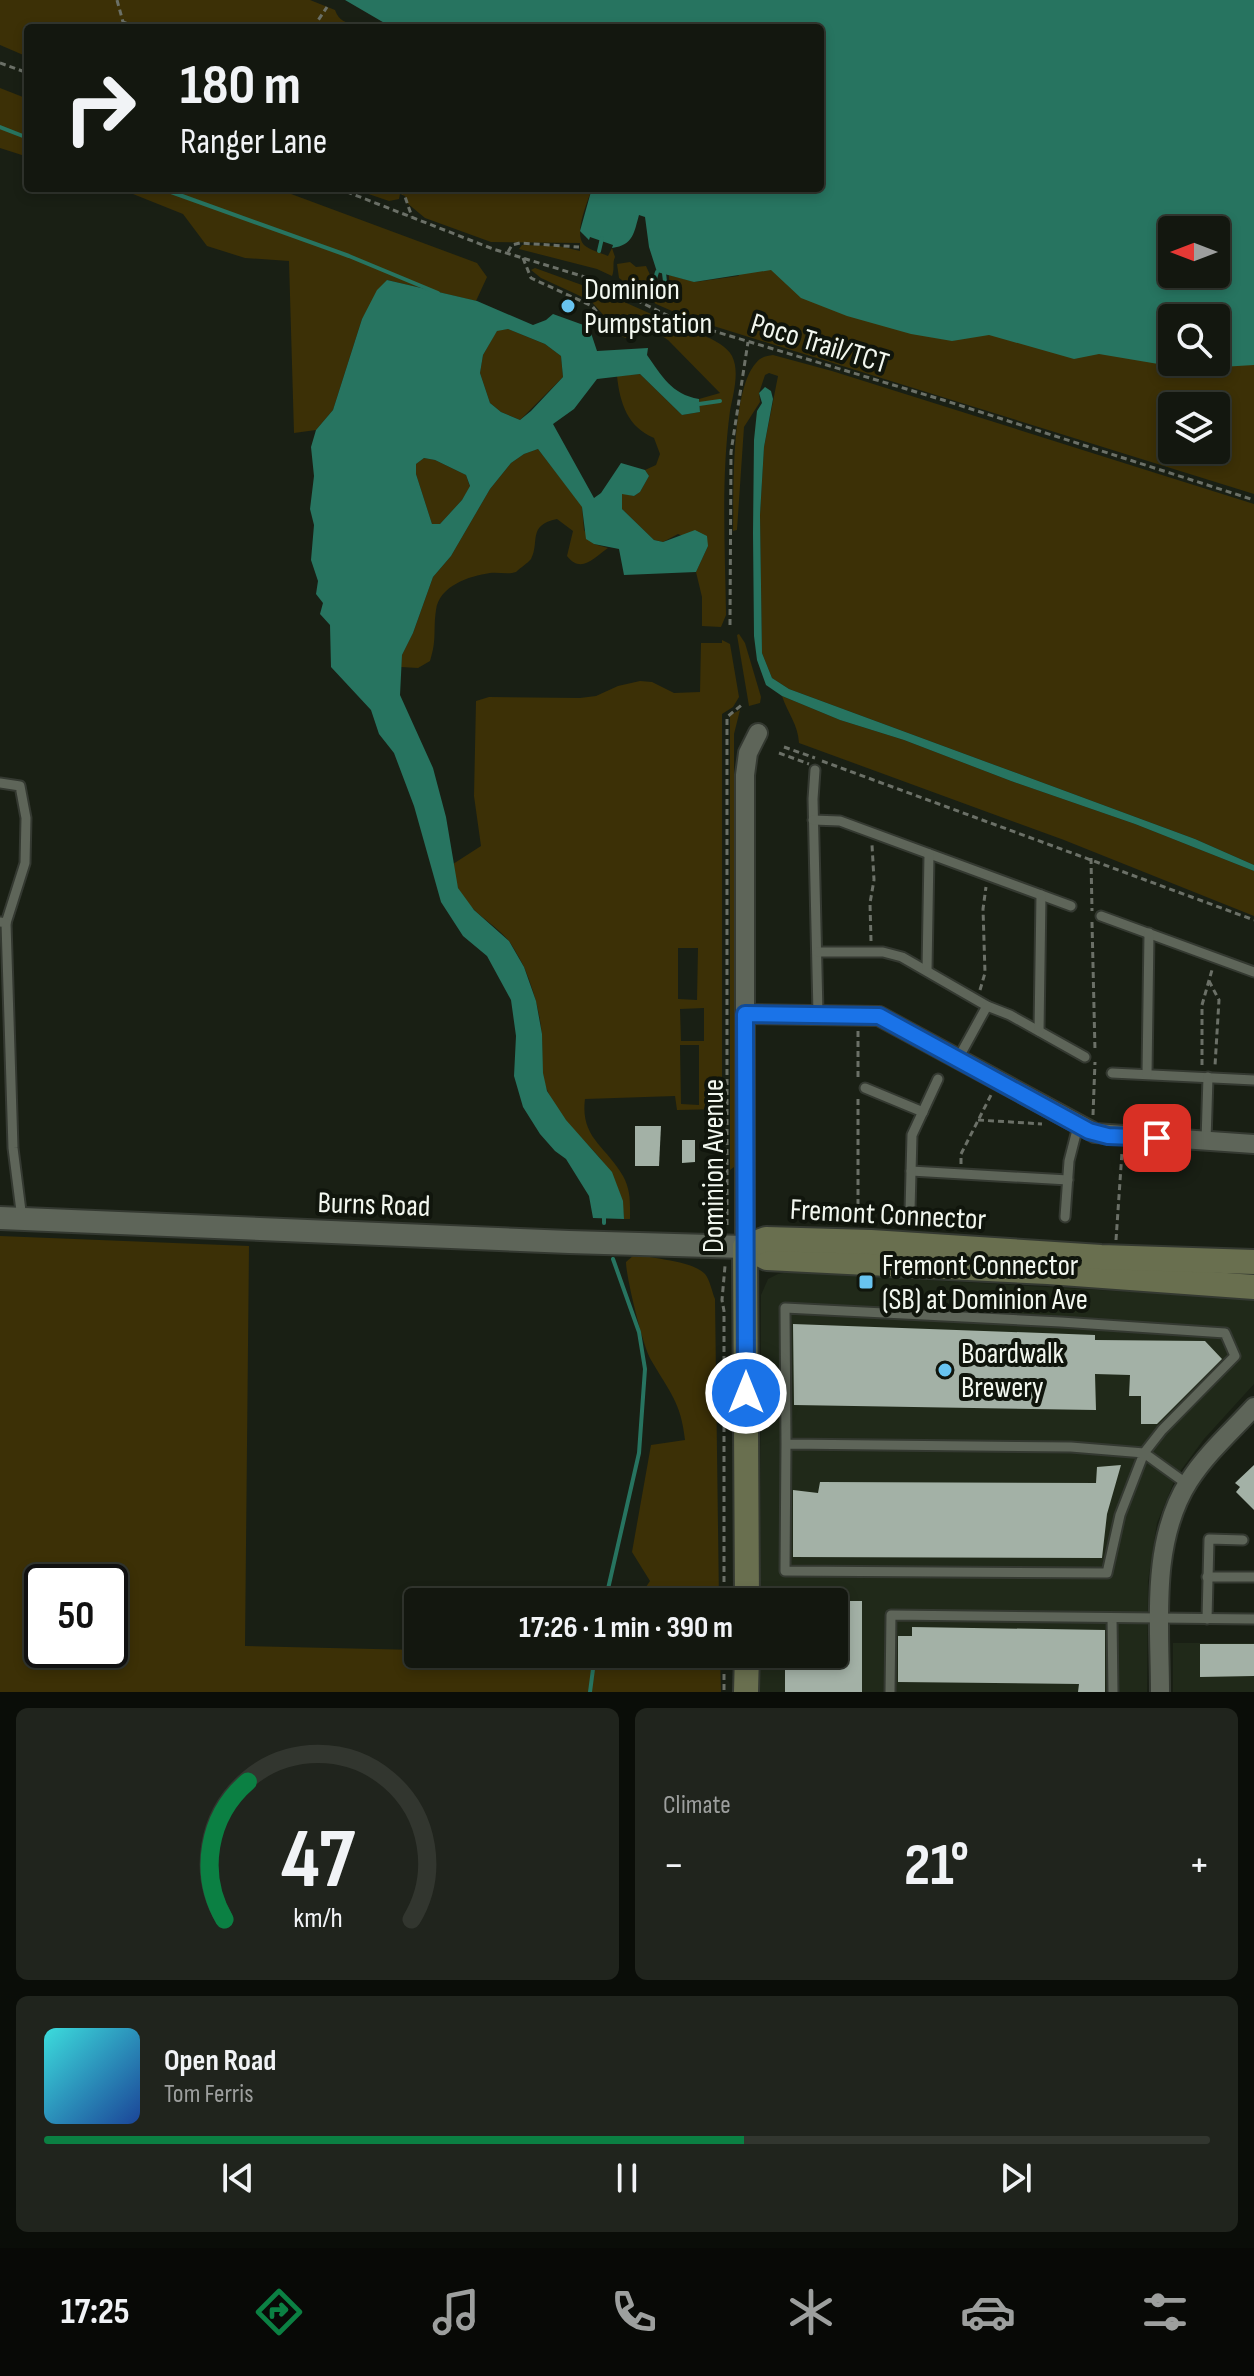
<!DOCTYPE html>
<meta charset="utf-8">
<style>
:root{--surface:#13170f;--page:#20241d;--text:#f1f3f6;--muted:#9d9f9e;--line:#32362f;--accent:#0b8043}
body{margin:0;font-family:"Sofia Sans Condensed",sans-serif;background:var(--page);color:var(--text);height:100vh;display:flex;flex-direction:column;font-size:30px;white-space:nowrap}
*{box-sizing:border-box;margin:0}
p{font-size:26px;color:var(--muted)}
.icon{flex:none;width:44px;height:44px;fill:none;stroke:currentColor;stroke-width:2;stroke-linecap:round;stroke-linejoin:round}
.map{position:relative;height:1692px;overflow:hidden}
.sheet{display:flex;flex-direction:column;gap:16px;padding:16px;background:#0a0d08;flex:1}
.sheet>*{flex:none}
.top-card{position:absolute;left:24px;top:24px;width:800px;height:168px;border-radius:8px;box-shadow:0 4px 12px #0003,0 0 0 2px var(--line);background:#13170f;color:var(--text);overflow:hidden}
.needle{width:52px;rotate:270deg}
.fabs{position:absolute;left:1158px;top:216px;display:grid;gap:16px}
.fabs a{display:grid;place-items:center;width:72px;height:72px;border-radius:8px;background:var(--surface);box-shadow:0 4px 12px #0003,0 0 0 2px var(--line);font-size:40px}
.speed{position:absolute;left:24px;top:1564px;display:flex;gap:16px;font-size:40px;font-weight:700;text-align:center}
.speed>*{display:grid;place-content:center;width:104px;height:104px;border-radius:50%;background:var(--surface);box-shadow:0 4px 12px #0003,0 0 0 2px var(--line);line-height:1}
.speed .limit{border:4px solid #111;border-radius:12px;background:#fff;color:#111}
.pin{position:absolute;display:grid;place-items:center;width:68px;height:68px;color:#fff;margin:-34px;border-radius:16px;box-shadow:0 4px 12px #0006}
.me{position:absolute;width:88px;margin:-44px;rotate:0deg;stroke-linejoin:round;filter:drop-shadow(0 0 6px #0008)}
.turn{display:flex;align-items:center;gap:28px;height:168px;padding:0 24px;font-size:36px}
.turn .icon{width:104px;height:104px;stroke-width:2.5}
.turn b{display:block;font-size:56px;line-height:68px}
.big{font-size:60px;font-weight:700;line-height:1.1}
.sheet .card{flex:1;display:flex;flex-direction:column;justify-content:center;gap:12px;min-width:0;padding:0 28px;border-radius:12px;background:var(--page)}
.sheet .dial{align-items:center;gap:0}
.dial svg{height:208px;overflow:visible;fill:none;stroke:var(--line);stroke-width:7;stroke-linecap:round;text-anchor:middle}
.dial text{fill:var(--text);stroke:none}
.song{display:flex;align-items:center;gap:24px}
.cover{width:96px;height:96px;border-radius:12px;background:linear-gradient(135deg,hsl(180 70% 55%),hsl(220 70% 35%))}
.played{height:8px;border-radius:4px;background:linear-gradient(90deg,var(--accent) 60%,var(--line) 60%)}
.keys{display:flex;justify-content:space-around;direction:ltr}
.heat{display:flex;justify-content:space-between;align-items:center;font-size:44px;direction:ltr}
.sheet .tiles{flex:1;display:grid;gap:16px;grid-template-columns:1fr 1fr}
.card:last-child{grid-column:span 2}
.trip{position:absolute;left:404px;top:1588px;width:444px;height:80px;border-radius:8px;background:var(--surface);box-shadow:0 4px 12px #0003,0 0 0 2px var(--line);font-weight:700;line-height:80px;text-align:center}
.tabs{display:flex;height:128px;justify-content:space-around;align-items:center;background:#080906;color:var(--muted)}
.tabs .icon{width:56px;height:56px}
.tabs .selected{color:var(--accent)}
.tabs b{font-size:36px;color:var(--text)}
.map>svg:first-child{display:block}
</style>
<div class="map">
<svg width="1254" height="1692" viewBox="0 0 1254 1692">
<rect width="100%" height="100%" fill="#191f14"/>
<g fill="#202919">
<polygon points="788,1272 1254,1299 1254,1384 1204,1439 1176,1477 1157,1523 1148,1581 1147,1692 760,1692 760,1654 834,1654 834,1602 760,1602 761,1295 768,1279 778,1274"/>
<rect x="1173" y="1643" width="81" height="49"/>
</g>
<g fill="#3c3006" fill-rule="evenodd">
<path d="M 0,0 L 310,0 L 335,10 C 340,24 350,24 362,23 L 366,28 L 28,28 L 28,57 L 0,45 Z"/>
<polygon points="0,88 28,99 28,157 0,148"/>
<polygon points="118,188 275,188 477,263 487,277 476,301 387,280 362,319 333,410 316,430 294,433 289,261 245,258 207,246 183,214"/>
<path d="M 351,188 L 592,188 C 588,202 573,233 584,245 C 590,250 601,253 608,256 L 612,248 L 615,257 C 612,263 615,269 612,276 L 597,269 L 519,249 L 522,245 L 559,246 L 580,251 L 580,243 L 491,242 L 425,218 L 407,203 L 405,196 L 400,194 L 399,199 L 389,201 Z"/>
<path d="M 1172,230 L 1172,274 L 1216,274 L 1254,263 L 1254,494 L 688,318 L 656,304 L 619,278 L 617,264 L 630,262 L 636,267 L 646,266 L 651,277 L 649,288 L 662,292 L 663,299 L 670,300 L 669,275 L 695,282 L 738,276 L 743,271 ZM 1172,318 L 1216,318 L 1216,362 L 1172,362 ZM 1172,406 L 1216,406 L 1216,450 L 1172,450 Z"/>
<path d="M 535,268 L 604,293 L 667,321 L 667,324 C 682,329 722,337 732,356 C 740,372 733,394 730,411 C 721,478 725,547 726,615 L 721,627 L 702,626 L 702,597 L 696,572 L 708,546 L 678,534 L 663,542 L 654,540 L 622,509 L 622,493 L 634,496 L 640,492 L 649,476 L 645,470 L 656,465 L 660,454 L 654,438 C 628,427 620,404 617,376 L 640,374 L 682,415 L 700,412 L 699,399 L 720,393 L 668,340 L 645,325 L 643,321 L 638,320 L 636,328 L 628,339 L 623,337 L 591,301 L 541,278 L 531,270 Z"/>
<polygon points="508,329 545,344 561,356 563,377 520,420 501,412 490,403 480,373 483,355 497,330"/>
<path d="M 773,355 L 832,371 L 1254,504 L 1254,865 L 1195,839 L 789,689 L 772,678 L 762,653 L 760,515 L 764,447 L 778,376 L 769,373 L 765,375 L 759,393 L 760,402 L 744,427 L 737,530 L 733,531 C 734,492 731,390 756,363 C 760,357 766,356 773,355 Z"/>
<path d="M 538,449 L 582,506 L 584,530 L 594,544 L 608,548 C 594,558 581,574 567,556 L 573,531 L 557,519 C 527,525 540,542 531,559 C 528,563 520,568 516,572 C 507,575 499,572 490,573 C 469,576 439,586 436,610 C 433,631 437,639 430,661 L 418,668 L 401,667 L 402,655 L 413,633 L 433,577 L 451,556 L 490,489 L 511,463 L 524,454 Z"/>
<polygon points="424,458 435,460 466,475 470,487 462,500 440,524 432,524 416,474 416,464"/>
<polygon points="739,634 745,643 761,697 760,703 749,706 737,635"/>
<path d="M 722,640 L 730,644 L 739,697 L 733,707 L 722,714 L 722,1109 L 677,1110 L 675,1096 L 585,1099 C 580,1138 606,1146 623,1176 C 631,1190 630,1204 630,1219 L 624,1219 C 621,1155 571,1143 548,1092 C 540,1076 543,1055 542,1038 C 541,1015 533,988 524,967 C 520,959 514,948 509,941 C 493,922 469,912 458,888 C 455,881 454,872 453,864 L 481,846 L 474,796 L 476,701 L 489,697 L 580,698 L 596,696 L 618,686 L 640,681 L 652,682 L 674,693 L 700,692 L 701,643 L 722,643 ZM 678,948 L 698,948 L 697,1000 L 678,999 ZM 704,1008 L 704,1041 L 681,1041 L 680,1009 ZM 680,1045 L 699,1045 L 699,1105 L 681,1104 Z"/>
<path d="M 782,696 L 840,720 L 904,740 L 1011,781 L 1135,824 L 1254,871 L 1254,916 L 1064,840 L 799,743 C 798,724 788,714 782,696 Z"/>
<polygon points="740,710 734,734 734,1167 730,1170 730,715"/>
<path d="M 0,1236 L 249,1246 L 245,1646 L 418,1650 L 418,1654 L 720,1654 L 721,1692 L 0,1692 ZM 42,1582 L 110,1582 L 110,1650 L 42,1650 Z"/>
<path d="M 635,1254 C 654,1259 693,1261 705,1274 C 710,1280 712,1292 715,1299 L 719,1602 L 636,1602 L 650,1581 L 632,1552 L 651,1445 L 685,1440 C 681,1402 669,1391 651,1360 C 643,1347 626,1277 626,1262 Z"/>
</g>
<g fill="#277460" fill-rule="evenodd">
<path d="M 345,0 L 1254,0 L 1254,365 L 1188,369 L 1099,354 L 1074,359 L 989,335 L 952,341 L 911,334 L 847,316 L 801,298 L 771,270 L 694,282 L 657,272 L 649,247 L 645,217 L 639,215 C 634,232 634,245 612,248 L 613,245 L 590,237 L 589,240 L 580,231 L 592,188 L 820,188 L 820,28 L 393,28 ZM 1172,230 L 1216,230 L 1216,274 L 1172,274 ZM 1172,318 L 1216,318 L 1216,362 L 1172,362 Z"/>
<path d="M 387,280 L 477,301 L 533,325 L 546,320 L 553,314 L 589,327 L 597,351 L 648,348 L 647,355 C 662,376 671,394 699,399 L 700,412 L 682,415 L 640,374 L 597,379 L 574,409 L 553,424 L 594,498 L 601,493 L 621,463 L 645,470 L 649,476 L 640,492 L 634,496 L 622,494 L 622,509 L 654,540 L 663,542 L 695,530 L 707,536 L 708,546 L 696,572 L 624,575 L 619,549 L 594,544 L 586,539 L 582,507 L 538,449 L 524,454 L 511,463 L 490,489 L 451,556 L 433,577 L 413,633 L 402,655 L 400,695 L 433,768 L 446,817 L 458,888 L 474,910 L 509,941 L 524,967 L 536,1001 L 542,1034 L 543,1073 L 547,1091 L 566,1120 L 612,1172 L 623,1201 L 624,1219 L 593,1218 L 589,1196 L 566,1159 L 555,1151 L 540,1134 L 523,1107 L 514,1076 L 516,1036 L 511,1000 L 487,956 L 463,936 L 441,902 L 414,806 L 394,753 L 379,734 L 371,710 L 331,667 L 330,625 L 320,614 L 323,603 L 316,594 L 318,581 L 311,560 L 314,525 L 310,509 L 314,476 L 311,447 L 316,430 L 333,410 L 362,319 L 377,290 ZM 508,329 L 545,344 L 561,356 L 563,377 L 531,411 L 520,420 L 501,412 L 490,403 L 480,373 L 483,355 L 497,331 ZM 424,458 L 435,460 L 466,475 L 470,486 L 462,500 L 440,524 L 432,524 L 416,474 L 416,464 Z"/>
<polygon points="765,387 771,391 773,399 764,447 760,515 762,653 772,678 789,689 1195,839 1254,865 1254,871 1135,824 1011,781 904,740 840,720 782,696 766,685 757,660 754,636 753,533 754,440 757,411 762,403 759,393"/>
</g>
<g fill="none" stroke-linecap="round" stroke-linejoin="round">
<g stroke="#277460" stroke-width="4">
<polyline points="0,127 28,138"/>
<polyline points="160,188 349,256 438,293"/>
<polyline points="599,251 602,238"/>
<polyline points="664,273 667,299"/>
<polyline points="652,289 657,272"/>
<polyline points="699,404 720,401"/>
<polyline points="604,1213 604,1223"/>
<polyline points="605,1602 639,1453 645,1369 639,1332 613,1259"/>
<polyline points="590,1692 595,1654"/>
</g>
</g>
<g fill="#a3b1a6">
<polygon points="635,1126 661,1126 659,1166 635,1166"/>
<polygon points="682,1140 695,1140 695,1162 682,1163"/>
<polygon points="793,1324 1095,1335 1095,1340 1205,1341 1222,1359 1157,1424 1141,1424 1141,1396 1129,1396 1130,1375 1095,1374 1096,1410 794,1405"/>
<polygon points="1121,1465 1107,1514 1102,1558 793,1557 793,1490 818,1493 820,1482 1096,1483 1097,1467"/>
<polygon points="1254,1465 1254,1510 1236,1492 1240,1487 1235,1483"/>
<polygon points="834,1601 862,1601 862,1692 785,1692 785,1654 834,1654"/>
<polygon points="912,1627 1105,1630 1105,1692 1078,1692 1079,1684 898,1682 898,1636 912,1636"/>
<polygon points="1200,1644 1254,1644 1254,1676 1200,1677"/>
</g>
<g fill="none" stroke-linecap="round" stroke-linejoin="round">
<g stroke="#343931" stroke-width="13">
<g id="service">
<polyline points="815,770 813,799 818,1013"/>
<polyline points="0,783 20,786 26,818 25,863 6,923"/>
<polyline points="813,820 840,821 1071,906"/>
<polyline points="1101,916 1254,972"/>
<polyline points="0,922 6,923 13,1148 22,1219"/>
<polyline points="818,952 883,952 902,957 987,1006 1010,1015 1085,1057"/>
<polyline points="927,970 929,854"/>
<polyline points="1039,1031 1041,895"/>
<polyline points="959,1057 987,1006"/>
<polyline points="1112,1073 1254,1080"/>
<polyline points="1147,1074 1149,933"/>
<polyline points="865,1088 923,1112"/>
<polyline points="1206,1141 1208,1077"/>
<polyline points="911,1171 1068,1180"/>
<polyline points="910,1210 912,1135 938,1079"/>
<polyline points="1065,1217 1069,1161 1078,1126"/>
<polyline points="786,1444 785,1308 1061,1322 1225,1333 1235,1356 1162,1430 1144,1453 1071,1447 786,1444 785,1571 1107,1573 1120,1515 1144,1453 1187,1484"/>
<polyline points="1207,1577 1254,1577"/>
<polyline points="1112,1618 1113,1692"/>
<polyline points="1207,1619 1209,1539 1243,1540"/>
<polyline points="890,1692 891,1615 1254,1619"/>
</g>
</g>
<g stroke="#343931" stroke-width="22">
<g id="minor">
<polyline points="745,1014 879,1016 1095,1133 1254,1144"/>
<polyline points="745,1247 745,775 748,753 758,733"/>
<path d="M 1160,1692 C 1160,1623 1150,1542 1189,1481 C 1207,1453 1232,1431 1254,1407"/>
</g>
</g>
<g stroke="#343931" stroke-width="26">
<polyline id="tertiary" points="0,1218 569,1242 745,1247"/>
</g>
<g stroke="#343931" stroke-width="28">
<g id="secondary">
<polyline points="745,1247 767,1258 1048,1272 1254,1287"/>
<polyline points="745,1247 766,1239 871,1242 1101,1257 1254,1262"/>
<polyline points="745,1247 747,1602"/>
<polyline points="746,1692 747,1654"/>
</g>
</g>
<g stroke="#6b7067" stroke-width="3" stroke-dasharray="6 4" stroke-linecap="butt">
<polyline points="117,0 123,22 120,28"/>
<polyline points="123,22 138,28"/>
<polyline points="313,28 327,7"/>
<polyline points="0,63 28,73"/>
<polyline points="337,188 493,249 595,280 677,320 943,400 1254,500"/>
<polyline points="402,188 412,217"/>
<polyline points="508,252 512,245 520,243 579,247"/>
<polyline points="523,258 531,278 592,306 616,336"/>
<polyline points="730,625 731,452 748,342"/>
<polyline points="784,747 815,758"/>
<polyline points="779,753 809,764"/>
<polyline points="822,761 1254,920"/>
<polyline points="1091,858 1092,911"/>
<polyline points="1092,922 1095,1051"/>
<polyline points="871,941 870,903 874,880 872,845"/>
<polyline points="1209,981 1219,1000 1215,1066"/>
<polyline points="980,990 985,973 983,909 986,887"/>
<polyline points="858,1031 858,1079"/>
<polyline points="1202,1065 1202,1005 1212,970"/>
<polyline points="858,1099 858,1223"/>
<polyline points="1093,1115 1095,1062"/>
<polyline points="978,1120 1042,1124"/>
<polyline points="961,1164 961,1154 991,1095"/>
<polyline points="727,1225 727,717 744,703"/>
<polyline points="1116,1240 1122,1152"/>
<polyline points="724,1602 724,1311 722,1300 725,1266"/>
<polyline points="724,1654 724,1692"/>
</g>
<use href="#service" stroke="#5e6559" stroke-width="9"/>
<use href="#minor" stroke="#5e6559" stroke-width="18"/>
<use href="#tertiary" stroke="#5e6559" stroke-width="22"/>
<use href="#secondary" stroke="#696f4f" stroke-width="24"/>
</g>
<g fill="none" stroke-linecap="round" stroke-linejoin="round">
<g stroke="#114b97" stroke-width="20">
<polyline id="route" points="746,1393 745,1014 879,1016 1089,1131 1108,1136 1157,1138"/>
</g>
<use href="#route" stroke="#1a73e8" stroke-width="14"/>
</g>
<g fill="#68c4f0" stroke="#10150c" stroke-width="3">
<circle cx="568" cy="306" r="8"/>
<rect x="858" y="1274" width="16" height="16" rx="4"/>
<circle cx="945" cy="1370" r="8"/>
</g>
<g text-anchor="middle" stroke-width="8" stroke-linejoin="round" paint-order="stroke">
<g font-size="30" fill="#f2f7ef" stroke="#10150c" text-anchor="start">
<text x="584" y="299">Dominion<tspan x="584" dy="34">Pumpstation</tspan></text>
<text x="882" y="1275">Fremont Connector<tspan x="882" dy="34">(SB) at Dominion Ave</tspan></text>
<text x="961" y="1363">Boardwalk<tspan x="961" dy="34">Brewery</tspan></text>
</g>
<g font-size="30" fill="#f2f7ef" stroke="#10150c">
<text transform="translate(820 343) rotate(17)" y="10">Poco Trail/TCT</text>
<text transform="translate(713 1166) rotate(-90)" y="10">Dominion Avenue</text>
<text transform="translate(374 1204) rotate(2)" y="10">Burns Road</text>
<text transform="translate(888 1214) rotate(3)" y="10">Fremont Connector</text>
</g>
</g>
</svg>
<div class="fabs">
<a><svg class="needle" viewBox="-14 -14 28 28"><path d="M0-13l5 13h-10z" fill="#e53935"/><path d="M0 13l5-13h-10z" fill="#9d9f9e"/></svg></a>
<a><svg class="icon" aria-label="search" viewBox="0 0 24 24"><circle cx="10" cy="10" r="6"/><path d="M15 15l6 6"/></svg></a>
<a><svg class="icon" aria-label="layers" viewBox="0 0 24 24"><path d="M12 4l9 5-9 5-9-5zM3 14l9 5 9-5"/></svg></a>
</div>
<div class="speed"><div class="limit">50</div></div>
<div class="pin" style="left:1157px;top:1138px;background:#d93025"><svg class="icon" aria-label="arrive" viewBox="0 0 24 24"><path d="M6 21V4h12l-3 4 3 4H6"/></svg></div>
<svg class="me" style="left:746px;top:1393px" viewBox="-20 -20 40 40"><circle r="17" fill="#1a73e8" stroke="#fff" stroke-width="3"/><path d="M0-11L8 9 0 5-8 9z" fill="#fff"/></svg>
<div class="trip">17:26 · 1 min · 390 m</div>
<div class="top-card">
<div class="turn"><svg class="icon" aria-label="right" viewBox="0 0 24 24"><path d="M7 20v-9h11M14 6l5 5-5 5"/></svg><div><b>180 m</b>Ranger Lane</div></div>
</div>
</div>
<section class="sheet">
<div class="tiles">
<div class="card dial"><svg viewBox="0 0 100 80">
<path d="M14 69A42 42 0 1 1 86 69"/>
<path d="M14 69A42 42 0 0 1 23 16" stroke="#0b8043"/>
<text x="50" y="56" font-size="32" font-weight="700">47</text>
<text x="50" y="72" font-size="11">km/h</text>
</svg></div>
<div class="card"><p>Climate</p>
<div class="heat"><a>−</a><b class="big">21°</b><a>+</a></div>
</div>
<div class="card">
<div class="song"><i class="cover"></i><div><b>Open Road</b><p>Tom Ferris</p></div></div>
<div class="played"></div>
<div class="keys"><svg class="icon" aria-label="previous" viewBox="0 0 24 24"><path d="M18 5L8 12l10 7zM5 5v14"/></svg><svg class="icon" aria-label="pause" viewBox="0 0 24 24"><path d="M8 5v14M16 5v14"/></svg><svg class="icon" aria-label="next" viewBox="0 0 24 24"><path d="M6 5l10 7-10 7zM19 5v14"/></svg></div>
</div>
</div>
</section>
<nav class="tabs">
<b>17:25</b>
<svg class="icon selected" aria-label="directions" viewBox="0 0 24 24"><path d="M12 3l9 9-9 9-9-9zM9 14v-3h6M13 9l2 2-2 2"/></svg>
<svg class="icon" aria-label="music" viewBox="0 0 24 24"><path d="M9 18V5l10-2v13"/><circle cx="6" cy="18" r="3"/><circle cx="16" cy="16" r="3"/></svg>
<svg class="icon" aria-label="phone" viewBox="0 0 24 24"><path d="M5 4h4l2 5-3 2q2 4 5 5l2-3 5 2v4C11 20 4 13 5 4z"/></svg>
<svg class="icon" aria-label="climate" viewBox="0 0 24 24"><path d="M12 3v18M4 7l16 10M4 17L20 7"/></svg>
<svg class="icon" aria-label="car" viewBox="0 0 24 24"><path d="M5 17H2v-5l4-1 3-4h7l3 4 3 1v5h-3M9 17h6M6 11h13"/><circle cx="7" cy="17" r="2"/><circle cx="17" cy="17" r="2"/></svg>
<svg class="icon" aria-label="filters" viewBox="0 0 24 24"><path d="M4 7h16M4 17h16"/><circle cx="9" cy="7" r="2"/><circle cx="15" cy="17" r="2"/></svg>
</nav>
